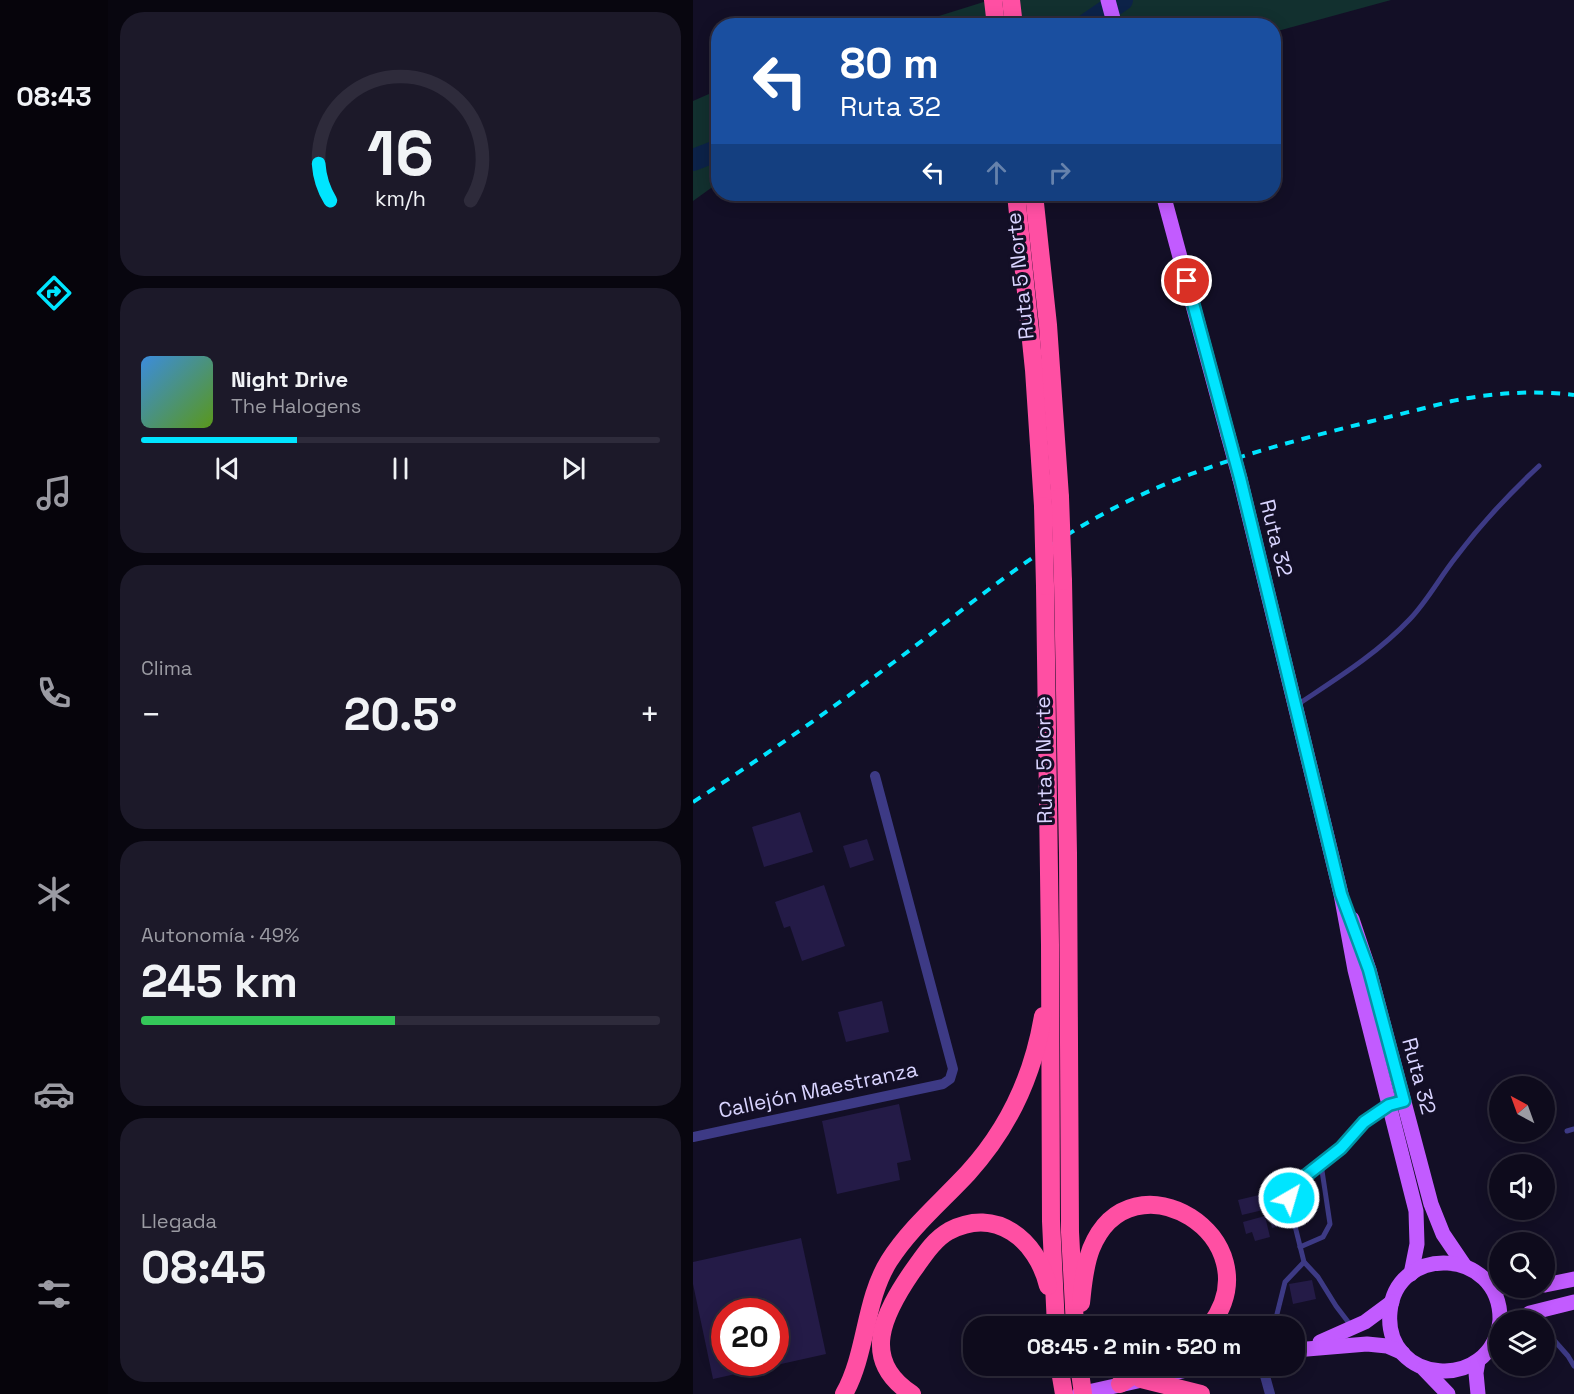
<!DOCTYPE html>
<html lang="es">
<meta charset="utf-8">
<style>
:root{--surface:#0e0b1c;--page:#1c1929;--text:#f1f3f6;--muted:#9b9ba3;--line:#2e2b3b;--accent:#00e5ff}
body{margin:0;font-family:"Space Grotesk",sans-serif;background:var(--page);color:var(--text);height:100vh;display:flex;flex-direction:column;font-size:22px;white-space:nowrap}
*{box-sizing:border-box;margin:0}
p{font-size:20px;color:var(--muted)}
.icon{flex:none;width:33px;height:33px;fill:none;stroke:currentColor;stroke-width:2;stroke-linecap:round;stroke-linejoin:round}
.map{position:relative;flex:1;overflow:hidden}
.drawer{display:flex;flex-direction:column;gap:12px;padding:12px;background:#08060f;width:585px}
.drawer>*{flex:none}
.hud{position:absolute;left:18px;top:18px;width:570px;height:183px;border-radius:24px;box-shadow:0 3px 15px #0003,0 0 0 2px var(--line);background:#1a4fa0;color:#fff;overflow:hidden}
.needle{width:39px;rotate:319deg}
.buttons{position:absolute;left:796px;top:1076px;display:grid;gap:12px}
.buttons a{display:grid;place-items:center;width:66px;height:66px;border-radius:50%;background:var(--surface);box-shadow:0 3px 15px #0003,0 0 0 2px var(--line);font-size:30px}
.speed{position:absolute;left:18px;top:1298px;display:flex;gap:12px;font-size:30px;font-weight:700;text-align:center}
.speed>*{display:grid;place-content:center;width:78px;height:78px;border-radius:50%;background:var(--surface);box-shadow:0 3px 15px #0003,0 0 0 2px var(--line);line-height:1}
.speed .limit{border:9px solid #d22;background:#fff;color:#111}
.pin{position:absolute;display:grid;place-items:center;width:51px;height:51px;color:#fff;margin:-26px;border:3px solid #fff;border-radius:50%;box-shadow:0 2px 6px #0007}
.me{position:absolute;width:66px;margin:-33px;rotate:38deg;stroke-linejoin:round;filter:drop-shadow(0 0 4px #0008)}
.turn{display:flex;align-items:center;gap:21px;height:126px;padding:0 30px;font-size:27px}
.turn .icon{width:78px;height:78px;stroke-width:2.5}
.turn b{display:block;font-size:42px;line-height:51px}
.lanes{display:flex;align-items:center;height:57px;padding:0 30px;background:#0003;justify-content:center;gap:30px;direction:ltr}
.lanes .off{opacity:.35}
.big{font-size:45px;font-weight:600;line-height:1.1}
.drawer .card{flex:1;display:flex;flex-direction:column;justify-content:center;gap:9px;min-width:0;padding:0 21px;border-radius:24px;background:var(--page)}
.drawer .dial{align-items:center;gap:0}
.dial svg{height:156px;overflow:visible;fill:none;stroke:var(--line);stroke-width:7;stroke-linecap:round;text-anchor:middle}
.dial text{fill:var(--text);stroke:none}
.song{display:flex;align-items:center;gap:18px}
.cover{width:72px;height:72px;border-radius:9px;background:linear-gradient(135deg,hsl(210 70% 55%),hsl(90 70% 35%))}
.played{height:6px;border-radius:3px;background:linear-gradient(90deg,var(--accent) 30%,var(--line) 30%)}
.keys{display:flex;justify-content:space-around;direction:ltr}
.heat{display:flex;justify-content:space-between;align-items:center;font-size:33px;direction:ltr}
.charge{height:9px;border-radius:4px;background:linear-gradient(90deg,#34c759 49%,var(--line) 0)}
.trip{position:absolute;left:270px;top:1316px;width:342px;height:60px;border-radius:24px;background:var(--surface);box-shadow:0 3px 15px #0003,0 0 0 2px var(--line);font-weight:600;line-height:60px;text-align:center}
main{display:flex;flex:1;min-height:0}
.tab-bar{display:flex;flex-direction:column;width:108px;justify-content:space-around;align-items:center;background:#06040b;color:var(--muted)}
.tab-bar .icon{width:42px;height:42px}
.tab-bar .active{color:var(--accent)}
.tab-bar b{font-size:27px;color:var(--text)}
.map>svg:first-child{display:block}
</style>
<main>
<nav class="tab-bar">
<b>08:43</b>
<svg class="icon active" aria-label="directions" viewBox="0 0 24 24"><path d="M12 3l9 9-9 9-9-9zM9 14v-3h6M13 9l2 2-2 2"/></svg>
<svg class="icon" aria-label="music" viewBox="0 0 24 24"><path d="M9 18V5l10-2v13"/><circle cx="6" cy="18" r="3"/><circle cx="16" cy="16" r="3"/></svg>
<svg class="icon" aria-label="phone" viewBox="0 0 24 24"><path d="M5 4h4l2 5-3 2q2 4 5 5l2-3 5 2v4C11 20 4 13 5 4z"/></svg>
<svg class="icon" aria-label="climate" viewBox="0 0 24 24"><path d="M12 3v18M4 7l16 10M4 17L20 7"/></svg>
<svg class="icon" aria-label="car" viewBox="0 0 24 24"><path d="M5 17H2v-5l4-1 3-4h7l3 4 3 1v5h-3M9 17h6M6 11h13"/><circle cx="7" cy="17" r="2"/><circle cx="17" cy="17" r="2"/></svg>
<svg class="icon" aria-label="filters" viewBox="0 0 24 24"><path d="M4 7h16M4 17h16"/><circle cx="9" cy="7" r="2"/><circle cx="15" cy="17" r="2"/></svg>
</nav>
<section class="drawer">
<div class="card dial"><svg viewBox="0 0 100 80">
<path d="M14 69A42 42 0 1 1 86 69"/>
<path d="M14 69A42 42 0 0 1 8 50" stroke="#00e5ff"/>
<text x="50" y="56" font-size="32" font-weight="700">16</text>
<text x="50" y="72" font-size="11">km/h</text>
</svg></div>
<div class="card">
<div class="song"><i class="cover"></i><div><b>Night Drive</b><p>The Halogens</p></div></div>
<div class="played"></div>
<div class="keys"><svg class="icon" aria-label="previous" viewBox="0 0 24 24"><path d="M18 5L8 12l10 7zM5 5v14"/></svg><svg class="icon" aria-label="pause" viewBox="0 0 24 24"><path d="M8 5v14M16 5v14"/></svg><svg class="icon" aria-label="next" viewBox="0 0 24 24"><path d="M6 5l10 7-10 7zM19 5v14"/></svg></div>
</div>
<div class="card"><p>Clima</p>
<div class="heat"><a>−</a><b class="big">20.5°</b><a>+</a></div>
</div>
<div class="card"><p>Autonomía · 49%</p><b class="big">245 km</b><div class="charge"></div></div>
<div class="card"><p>Llegada</p><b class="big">08:45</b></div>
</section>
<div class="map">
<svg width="881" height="1394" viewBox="0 0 881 1394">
<rect width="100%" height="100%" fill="#130f26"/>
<g fill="#12302f">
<polygon points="297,0 698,0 581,32 580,26 214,26"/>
<polygon points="25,90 25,183 0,201 0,101"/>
</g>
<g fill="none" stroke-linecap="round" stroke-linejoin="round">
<g stroke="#0c2248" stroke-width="22">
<polyline points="391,26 429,0"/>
<polyline points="0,160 26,150"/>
</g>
</g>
<g fill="#241b47" fill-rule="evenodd">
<polygon points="107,812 120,852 71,867 59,827"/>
<polygon points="174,839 181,860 157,868 150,846"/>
<polygon points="131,885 152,946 109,961 97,926 91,928 82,902"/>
<polygon points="189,1001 196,1032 153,1042 145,1012"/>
<polygon points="206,1104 218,1160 204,1163 207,1180 144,1194 129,1121"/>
<polygon points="566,1195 570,1210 549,1215 545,1200"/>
<polygon points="612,1199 617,1218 579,1228 574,1209"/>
<polygon points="572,1216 577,1237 562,1241 559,1232 553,1234 550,1222"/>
<path d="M 108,1238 L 133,1354 L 20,1379 L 0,1284 L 0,1262 ZM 32,1311 L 82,1311 L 82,1362 L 32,1362 Z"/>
<polygon points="619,1280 623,1299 600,1304 596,1284"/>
</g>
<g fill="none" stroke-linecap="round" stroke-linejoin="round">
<g stroke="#3d3a85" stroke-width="5">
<path d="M 604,705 C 643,679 684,654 717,619 C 735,600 747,577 763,557 C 788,524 816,494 846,466"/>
<polyline points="874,1131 881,1129"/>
<polyline points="597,1203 597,1192 601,1185 648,1148 671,1123 695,1106"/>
<polyline points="601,1222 611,1262 625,1277 643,1306 659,1327"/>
<polyline points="607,1247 630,1237 637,1224 628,1164"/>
<polyline points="581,1326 592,1282 611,1262"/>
<polyline points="852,1330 875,1356 881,1366"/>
</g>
<g stroke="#3d3a85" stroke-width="10">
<polyline points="0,1137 250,1084 257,1079 260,1069 182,776"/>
<polyline points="569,1365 577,1394"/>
</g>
<g stroke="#c25bff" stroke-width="15">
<polyline points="415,0 422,26"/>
<polyline points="470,194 535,435"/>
<polyline points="547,479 648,894 662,970 723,1211 724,1244 718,1274"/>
<polyline points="659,919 676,970 738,1204 750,1234 771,1265"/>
<polyline points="852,1285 881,1279"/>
<polyline points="811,1287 830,1290 842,1287"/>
<path d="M 807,1320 C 799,1394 690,1384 697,1312 C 703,1243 808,1248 807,1320"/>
<polyline points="825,1320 837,1313 881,1302"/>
<polyline points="627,1342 672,1322 699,1302"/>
<polyline points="602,1350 674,1344 694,1346 710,1353"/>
<polyline points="731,1369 755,1394"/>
<polyline points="386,1394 516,1365"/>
<polyline points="785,1394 783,1373 785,1361"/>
</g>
<g stroke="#ff4fa3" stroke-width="18">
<polyline points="300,0 303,26"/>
<polyline points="318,0 321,26"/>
<polyline points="323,194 341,370 350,506"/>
<polyline points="341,194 355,325 367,497"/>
<polyline points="370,581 375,853 377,1232 382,1326"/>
<polyline points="352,586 357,945 358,1221 363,1326"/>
<path d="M 388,1303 C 390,1285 391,1267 398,1249 C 438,1149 583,1238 517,1326"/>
<polyline points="366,1365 371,1394"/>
<polyline points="448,1379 508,1394"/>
<polyline points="427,1384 456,1365"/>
<path d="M 151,1394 C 174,1353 171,1301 196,1261 C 217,1228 248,1202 275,1173 C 316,1128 340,1076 350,1016"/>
<path d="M 219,1394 C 166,1360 191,1313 219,1272 C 230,1257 240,1240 256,1231 C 303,1206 344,1240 355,1286"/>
</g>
<path stroke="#00e5ff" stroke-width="4" stroke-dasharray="9 8" stroke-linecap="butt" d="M 0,802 C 69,758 136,711 201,662 C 276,606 346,545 431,503 C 534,452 648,430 759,401 C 799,393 840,390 881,395"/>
<polyline stroke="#c25bff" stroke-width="15" points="535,435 547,479"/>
<g stroke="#ff4fa3" stroke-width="18">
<polyline points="367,497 370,581"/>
<polyline points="350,506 352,586"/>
<polyline points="386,1365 390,1394"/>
</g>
</g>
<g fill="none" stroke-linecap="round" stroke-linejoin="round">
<g stroke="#0095a6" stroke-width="15">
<polyline id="route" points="494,281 547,478 648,894 676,970 711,1101 696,1105 671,1122 648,1148 601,1185 596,1198"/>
</g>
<use href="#route" stroke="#00e5ff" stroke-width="10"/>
</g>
<g text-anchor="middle" stroke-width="6" stroke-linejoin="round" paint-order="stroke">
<g font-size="21" fill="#d9d4ff" stroke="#130f26">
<text transform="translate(327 276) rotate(-96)" y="7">Ruta 5 Norte</text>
<text transform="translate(583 538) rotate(76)" y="7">Ruta 32</text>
<text transform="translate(351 760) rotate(-91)" y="7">Ruta 5 Norte</text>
<text transform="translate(726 1076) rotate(75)" y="7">Ruta 32</text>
<text transform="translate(125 1090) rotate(-12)" y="7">Callejón Maestranza</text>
</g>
</g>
</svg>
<div class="buttons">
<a><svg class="needle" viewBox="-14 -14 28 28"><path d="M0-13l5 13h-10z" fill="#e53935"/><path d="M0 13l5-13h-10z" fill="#9b9ba3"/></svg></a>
<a><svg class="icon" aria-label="sound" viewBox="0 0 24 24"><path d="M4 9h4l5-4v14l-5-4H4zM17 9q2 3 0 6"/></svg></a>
<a><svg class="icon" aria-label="search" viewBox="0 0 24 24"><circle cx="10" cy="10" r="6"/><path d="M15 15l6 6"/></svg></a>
<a><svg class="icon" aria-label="layers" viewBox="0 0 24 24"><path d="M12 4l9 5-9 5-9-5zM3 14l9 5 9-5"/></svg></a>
</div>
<div class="speed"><div class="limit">20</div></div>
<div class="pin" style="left:494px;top:281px;background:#d93025"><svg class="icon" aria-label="arrive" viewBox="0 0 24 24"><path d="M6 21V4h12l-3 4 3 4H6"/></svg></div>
<svg class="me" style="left:596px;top:1198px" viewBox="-20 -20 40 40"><circle r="17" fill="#00e5ff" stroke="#fff" stroke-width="3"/><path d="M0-11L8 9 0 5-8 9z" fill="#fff"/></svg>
<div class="trip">08:45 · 2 min · 520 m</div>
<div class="hud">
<div class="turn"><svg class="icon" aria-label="left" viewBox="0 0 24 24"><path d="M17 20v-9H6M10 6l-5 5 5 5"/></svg><div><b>80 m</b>Ruta 32</div></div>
<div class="lanes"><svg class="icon" aria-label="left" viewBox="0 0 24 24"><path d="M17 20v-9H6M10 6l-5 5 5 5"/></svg><svg class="icon off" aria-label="ahead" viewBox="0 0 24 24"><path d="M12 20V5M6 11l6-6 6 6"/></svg><svg class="icon off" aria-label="right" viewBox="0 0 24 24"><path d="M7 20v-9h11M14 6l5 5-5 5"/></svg></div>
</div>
</div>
</main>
